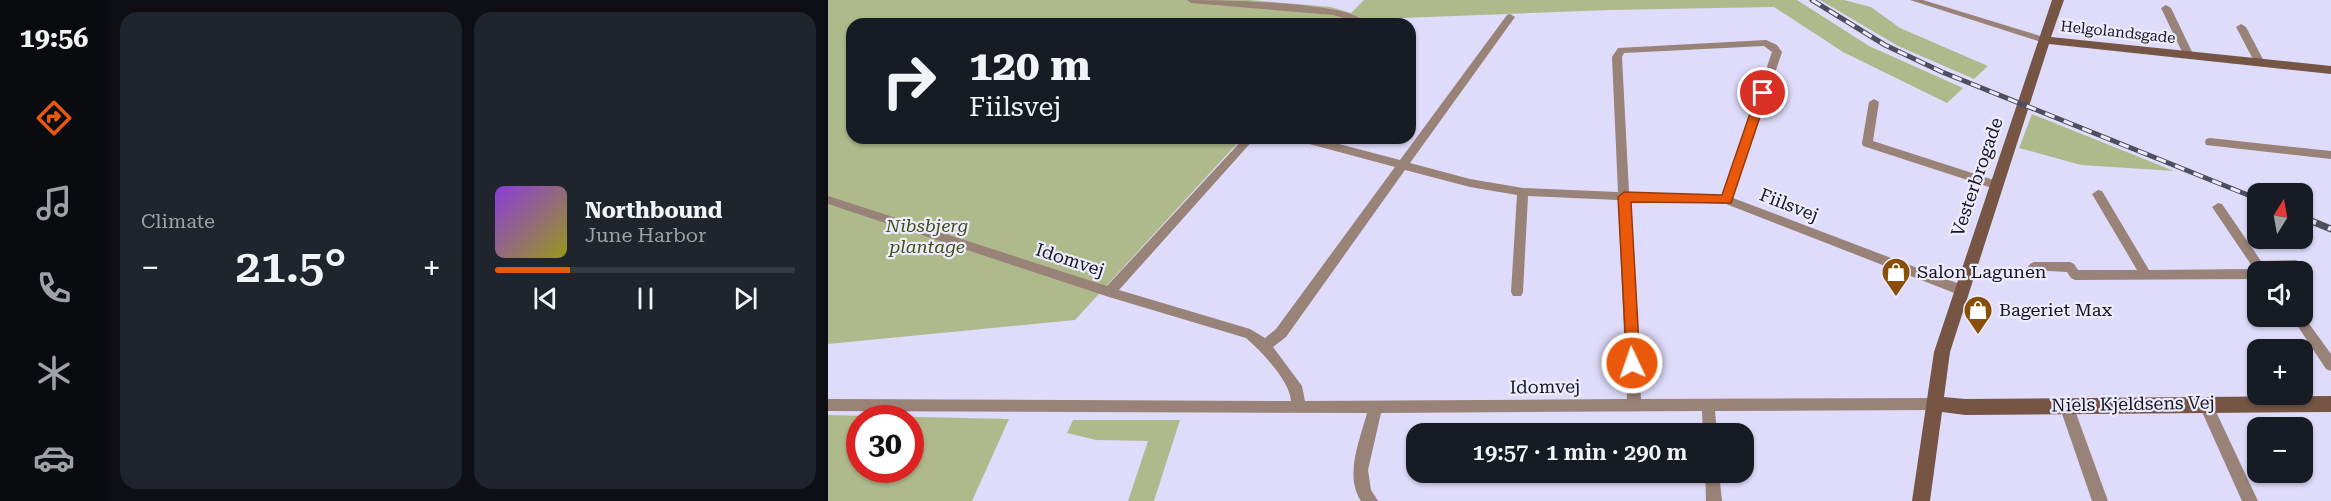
<!DOCTYPE html>
<meta charset="utf-8">
<style>
:root{--surface:#171b24;--page:#20242c;--text:#f1f3f6;--muted:#9ea1a6;--line:#363941;--accent:#ea580c}
body{margin:0;font-family:"Roboto Serif",serif;background:var(--page);color:var(--text);height:100vh;display:flex;flex-direction:column;font-size:22px;white-space:nowrap}
*{box-sizing:border-box;margin:0}
p{font-size:20px;color:var(--muted)}
.icon{flex:none;width:33px;height:33px;fill:none;stroke:currentColor;stroke-width:2;stroke-linecap:round;stroke-linejoin:round}
.map{position:relative;flex:1;overflow:hidden}
.side{display:flex;flex-direction:column;gap:12px;padding:12px;background:#0d0f14;width:720px}
.side>*{flex:none}
.banner{position:absolute;left:18px;top:18px;width:570px;height:126px;border-radius:18px;box-shadow:0 2px 4px #0004;background:#171b24;color:var(--text);overflow:hidden}
.needle{width:39px;rotate:11deg}
.controls{position:absolute;left:1419px;top:183px;display:grid;gap:12px}
.controls a{display:grid;place-items:center;width:66px;height:66px;border-radius:12px;background:var(--surface);box-shadow:0 2px 4px #0004;font-size:30px}
.speed{position:absolute;left:18px;top:405px;display:flex;gap:12px;font-size:30px;font-weight:700;text-align:center}
.speed>*{display:grid;place-content:center;width:78px;height:78px;border-radius:50%;background:var(--surface);box-shadow:0 2px 4px #0004;line-height:1}
.speed .limit{border:9px solid #d22;background:#fff;color:#111}
.pin{position:absolute;display:grid;place-items:center;width:51px;height:51px;color:#fff;margin:-26px;border:3px solid #fff;border-radius:50%;box-shadow:0 2px 6px #0007}
.me{position:absolute;width:66px;margin:-33px;rotate:357deg;stroke-linejoin:round;filter:drop-shadow(0 0 4px #0008)}
.turn{display:flex;align-items:center;gap:21px;height:126px;padding:0 24px;font-size:27px}
.turn .icon{width:78px;height:78px;stroke-width:2.5}
.turn b{display:block;font-size:42px;line-height:51px}
.big{font-size:45px;font-weight:600;line-height:1.1}
.side .tile{flex:1;display:flex;flex-direction:column;justify-content:center;gap:9px;min-width:0;padding:0 21px;border-radius:18px;background:var(--page)}
.song{display:flex;align-items:center;gap:18px}
.cover{width:72px;height:72px;border-radius:9px;background:linear-gradient(135deg,hsl(270 70% 55%),hsl(60 70% 35%))}
.played{height:6px;border-radius:3px;background:linear-gradient(90deg,var(--accent) 25%,var(--line) 25%)}
.keys{display:flex;justify-content:space-around;direction:ltr}
.heat{display:flex;justify-content:space-between;align-items:center;font-size:33px;direction:ltr}
.side .tiles{flex:1;display:grid;gap:12px;grid-template-columns:repeat(2,1fr)}
.trip{position:absolute;left:578px;top:423px;width:348px;height:60px;border-radius:18px;background:var(--surface);box-shadow:0 2px 4px #0004;font-weight:600;line-height:60px;text-align:center}
main{display:flex;flex:1;min-height:0}
.menu{display:flex;flex-direction:column;width:108px;justify-content:space-around;align-items:center;background:#090b0e;color:var(--muted)}
.menu .icon{width:42px;height:42px}
.menu .active{color:var(--accent)}
.menu b{font-size:27px;color:var(--text)}
.map>svg:first-child{display:block}
</style>
<main>
<nav class="menu">
<b>19:56</b>
<svg class="icon active" aria-label="directions" viewBox="0 0 24 24"><path d="M12 3l9 9-9 9-9-9zM9 14v-3h6M13 9l2 2-2 2"/></svg>
<svg class="icon" aria-label="music" viewBox="0 0 24 24"><path d="M9 18V5l10-2v13"/><circle cx="6" cy="18" r="3"/><circle cx="16" cy="16" r="3"/></svg>
<svg class="icon" aria-label="phone" viewBox="0 0 24 24"><path d="M5 4h4l2 5-3 2q2 4 5 5l2-3 5 2v4C11 20 4 13 5 4z"/></svg>
<svg class="icon" aria-label="climate" viewBox="0 0 24 24"><path d="M12 3v18M4 7l16 10M4 17L20 7"/></svg>
<svg class="icon" aria-label="car" viewBox="0 0 24 24"><path d="M5 17H2v-5l4-1 3-4h7l3 4 3 1v5h-3M9 17h6M6 11h13"/><circle cx="7" cy="17" r="2"/><circle cx="17" cy="17" r="2"/></svg>
</nav>
<section class="side">
<div class="tiles">
<div class="tile"><p>Climate</p>
<div class="heat"><a>−</a><b class="big">21.5°</b><a>+</a></div>
</div>
<div class="tile">
<div class="song"><i class="cover"></i><div><b>Northbound</b><p>June Harbor</p></div></div>
<div class="played"></div>
<div class="keys"><svg class="icon" aria-label="previous" viewBox="0 0 24 24"><path d="M18 5L8 12l10 7zM5 5v14"/></svg><svg class="icon" aria-label="pause" viewBox="0 0 24 24"><path d="M8 5v14M16 5v14"/></svg><svg class="icon" aria-label="next" viewBox="0 0 24 24"><path d="M6 5l10 7-10 7zM19 5v14"/></svg></div>
</div>
</div>
</section>
<div class="map">
<svg width="1503" height="501" viewBox="0 0 1503 501">
<rect width="100%" height="100%" fill="#dfdcfb"/>
<g fill="#afba8c" fill-rule="evenodd">
<polygon points="0,0 422,0 503,7 523,13 536,0 969,0 1041,46 1135,88 1119,103 1015,52 946,7 782,10 523,20 519,24 24,24 24,138 414,138 247,320 0,344"/>
<polygon points="992,0 1016,0 1043,7 1072,28 1160,66 1146,79 1070,46"/>
<polygon points="1204,114 1346,171 1253,165 1191,148"/>
<path d="M 0,415 L 181,419 L 144,501 L 0,501 ZM 82,418 L 82,470 L 32,470 L 32,418 Z"/>
<polygon points="245,420 352,420 326,501 300,501 320,441 268,440 239,433"/>
</g>
<g fill="none" stroke-linecap="round" stroke-linejoin="round">
<g fill="#998277" fill-rule="evenodd">
<path d="M 359,0 C 391,0 511,2 533,19 L 532,24 L 522,24 L 523,20 L 505,15 L 363,3 Z"/>
<polygon points="1082,0 1095,0 1219,38 1221,40 1216,43 1213,42"/>
<polygon points="1338,5 1343,8 1366,56 1364,58 1361,59 1356,56 1333,8"/>
<path d="M 682,14 L 687,17 L 582,163 L 642,179 L 695,188 L 790,192 L 784,57 L 790,48 L 938,40 L 949,45 L 954,52 L 905,198 L 1137,286 L 1139,290 L 1137,294 L 1129,294 L 898,204 L 802,200 L 813,399 L 1107,398 L 1112,400 L 1114,404 L 1112,408 L 1107,410 L 887,411 L 889,434 L 875,434 L 874,411 L 553,413 L 540,470 L 543,490 L 550,501 L 533,501 C 516,475 532,440 539,413 L 0,411 L 0,399 L 463,401 C 462,381 433,351 418,338 L 281,297 L 0,204 L 0,196 L 279,286 L 416,138 L 427,138 L 291,290 L 422,329 L 437,338 L 448,329 L 567,167 L 470,141 L 469,138 L 488,138 L 572,160 L 679,15 ZM 936,46 L 944,52 L 895,196 L 801,192 L 794,57 L 796,53 ZM 577,170 L 642,187 L 689,195 L 683,292 L 685,296 L 693,296 L 695,292 L 700,196 L 790,200 L 799,399 L 477,401 L 474,386 L 445,347 L 458,337 Z"/>
<polygon points="1413,24 1418,27 1437,63 1435,65 1432,66 1427,63 1408,27"/>
<polygon points="1046,99 1051,102 1045,141 1172,182 1174,185 1172,188 1164,188 1035,146 1034,143 1041,102"/>
<polygon points="1382,138 1503,151 1503,159 1378,145 1377,142 1378,139"/>
<polygon points="1270,190 1274,191 1321,270 1426,269 1384,207 1390,203 1394,204 1433,261 1468,260 1472,262 1474,265 1472,268 1468,270 1430,272 1430,279 1247,280 1243,278 1239,272 1202,270 1200,267 1202,264 1206,262 1242,262 1246,264 1250,270 1309,270 1264,194"/>
<polygon points="1474,314 1503,354 1503,371 1498,369 1463,316 1474,316"/>
<polygon points="1377,397 1382,399 1430,501 1414,501 1370,403 1372,399"/>
<polygon points="1238,399 1243,401 1245,405 1280,501 1264,501 1231,405 1233,401"/>
<polygon points="877,472 891,472 894,501 878,501"/>
</g>
<polygon fill="#765545" fill-rule="evenodd" points="1224,0 1236,0 1223,37 1503,66 1503,74 1221,44 1122,352 1116,397 1137,399 1503,396 1503,412 1137,415 1114,412 1102,501 1084,501 1106,352"/>
<g stroke="#4f4e5e" stroke-width="5">
<g id="rail-far1">
<polyline points="984,0 1057,45 1114,72 1430,199"/>
<polyline points="1474,217 1479,219"/>
</g>
</g>
<g stroke="#4f4e5e" stroke-width="7">
<polyline id="rail" points="1476,218 1503,229"/>
</g>
<use href="#rail-far1" stroke="#edebfe" stroke-width="3" stroke-dasharray="10" stroke-linecap="butt"/>
<use href="#rail" stroke="#edebfe" stroke-width="4.5" stroke-dasharray="13" stroke-linecap="butt"/>
</g>
<polygon fill="#ea580c" stroke="#983908" stroke-width="1.5" points="935,89 940,93 903,203 803,202 812,363 810,368 799,368 790,197 796,192 894,195 929,93"/>
<defs>
<g id="shop-pin" transform="scale(1.5)"><path d="M0 17L-7.5 6A9.5 9.5 0 1 1 7.5 6Z" fill="#894f08" stroke="#edebfe"/><path d="M-5-2.5h2.3a2.7 3.5 0 0 1 5.4 0H5L5.5 6h-11ZM-1.5-2.5h3a1.5 2.3 0 0 0-3 0Z" fill="#fff"/></g>
</defs>
<g fill-rule="evenodd">
<use href="#shop-pin" x="1068" y="272"/>
<use href="#shop-pin" x="1150" y="310"/>
</g>
<g text-anchor="middle" stroke-width="4.5" stroke-linejoin="round" paint-order="stroke">
<g font-size="15" fill="#171621" stroke="#edebfe">
<text transform="translate(1290 32) rotate(6)" y="5">Helgolandsgade</text>
</g>
<g font-size="18" fill="#171621" stroke="#edebfe">
<text transform="translate(1149 177) rotate(-71)" y="6">Vesterbrogade</text>
<text transform="translate(961 205) rotate(21)" y="6">Fiilsvej</text>
<text transform="translate(242 260) rotate(18)" y="6">Idomvej</text>
<text transform="translate(717 387) rotate(-1)" y="6">Idomvej</text>
<text transform="translate(1305 404) rotate(-1)" y="6">Niels Kjeldsens Vej</text>
</g>
<g font-size="18" font-style="italic" fill="#444f12" stroke="#edebfe">
<text x="99" y="232">Nibsbjerg<tspan x="99" dy="21">plantage</tspan></text>
</g>
<g font-size="18" fill="#171621" stroke="#edebfe" text-anchor="start">
<text x="1089" y="278">Salon Lagunen</text>
<text x="1171" y="316">Bageriet Max</text>
</g>
</g>
</svg>
<div class="controls">
<a><svg class="needle" viewBox="-14 -14 28 28"><path d="M0-13l5 13h-10z" fill="#e53935"/><path d="M0 13l5-13h-10z" fill="#9ea1a6"/></svg></a>
<a><svg class="icon" aria-label="sound" viewBox="0 0 24 24"><path d="M4 9h4l5-4v14l-5-4H4zM17 9q2 3 0 6"/></svg></a>
<a>+</a>
<a>−</a>
</div>
<div class="speed"><div class="limit">30</div></div>
<div class="pin" style="left:935px;top:93px;background:#d93025"><svg class="icon" aria-label="arrive" viewBox="0 0 24 24"><path d="M6 21V4h12l-3 4 3 4H6"/></svg></div>
<svg class="me" style="left:804px;top:363px" viewBox="-20 -20 40 40"><circle r="17" fill="#ea580c" stroke="#fff" stroke-width="3"/><path d="M0-11L8 9 0 5-8 9z" fill="#fff"/></svg>
<div class="trip">19:57 · 1 min · 290 m</div>
<div class="banner">
<div class="turn"><svg class="icon" aria-label="right" viewBox="0 0 24 24"><path d="M7 20v-9h11M14 6l5 5-5 5"/></svg><div><b>120 m</b>Fiilsvej</div></div>
</div>
</div>
</main>
